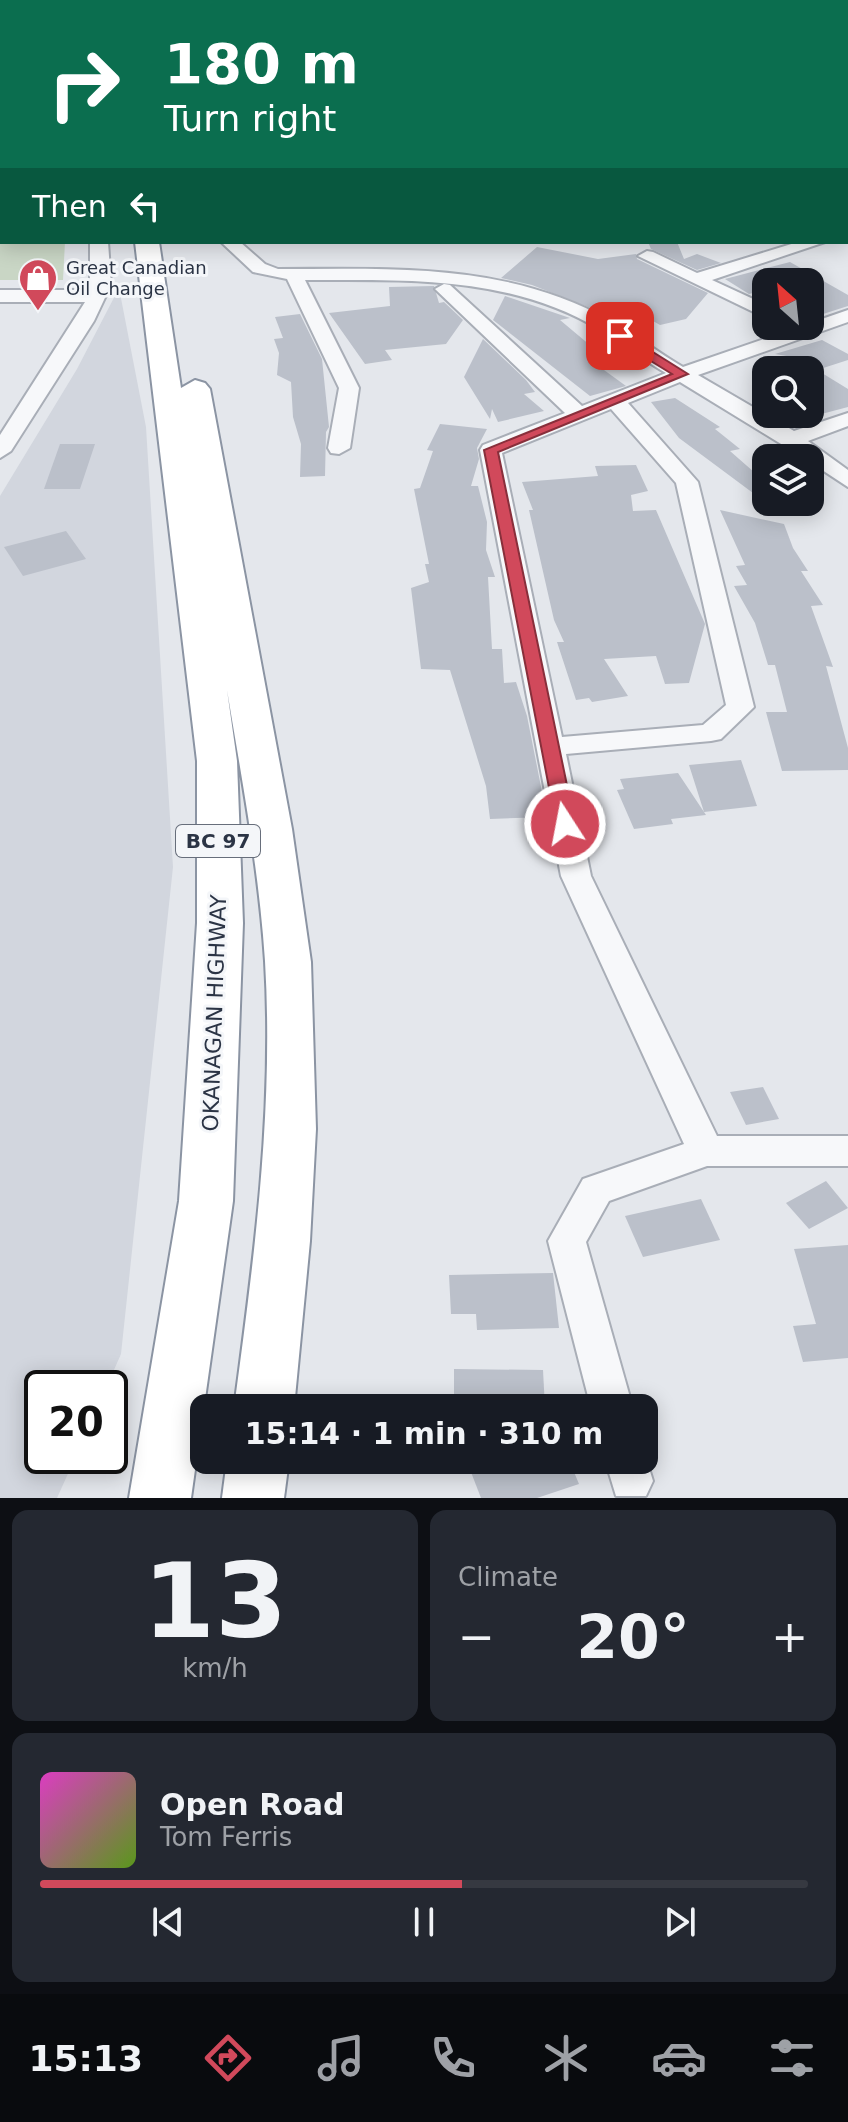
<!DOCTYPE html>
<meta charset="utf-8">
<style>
:root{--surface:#171b24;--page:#242831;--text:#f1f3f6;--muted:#9ea1a6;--line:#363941;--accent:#d1495b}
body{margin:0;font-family:"DejaVu Sans",sans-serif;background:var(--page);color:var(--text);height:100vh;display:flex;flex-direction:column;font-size:30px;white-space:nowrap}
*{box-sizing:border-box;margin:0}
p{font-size:26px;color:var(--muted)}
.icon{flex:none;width:44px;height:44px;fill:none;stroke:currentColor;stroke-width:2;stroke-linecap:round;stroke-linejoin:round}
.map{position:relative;height:1498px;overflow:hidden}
.drawer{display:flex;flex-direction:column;gap:12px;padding:12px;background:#0d0f14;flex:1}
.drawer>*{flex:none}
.top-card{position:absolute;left:0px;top:0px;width:848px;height:244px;box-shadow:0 4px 20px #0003;background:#0b6e4f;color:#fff;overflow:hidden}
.needle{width:52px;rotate:333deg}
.buttons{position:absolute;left:752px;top:268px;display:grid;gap:16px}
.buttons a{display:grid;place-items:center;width:72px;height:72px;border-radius:16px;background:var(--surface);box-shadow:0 4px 20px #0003;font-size:40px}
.speed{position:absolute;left:24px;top:1370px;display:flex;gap:16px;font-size:40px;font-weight:700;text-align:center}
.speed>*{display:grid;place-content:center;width:104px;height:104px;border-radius:50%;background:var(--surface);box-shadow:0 4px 20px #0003;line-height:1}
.speed .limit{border:4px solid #111;border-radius:12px;background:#fff;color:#111}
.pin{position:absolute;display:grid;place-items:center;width:68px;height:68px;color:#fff;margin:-34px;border-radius:16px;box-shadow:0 4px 12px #0006}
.me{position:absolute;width:88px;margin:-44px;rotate:349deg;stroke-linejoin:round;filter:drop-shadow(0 0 6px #0008)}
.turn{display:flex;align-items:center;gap:28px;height:168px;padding:0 32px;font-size:36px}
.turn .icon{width:104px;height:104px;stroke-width:2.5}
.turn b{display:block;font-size:56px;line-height:68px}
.then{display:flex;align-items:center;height:76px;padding:0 32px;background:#0003;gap:16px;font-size:30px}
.big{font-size:60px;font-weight:800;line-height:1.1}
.drawer .card{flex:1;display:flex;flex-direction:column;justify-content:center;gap:12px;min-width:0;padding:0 28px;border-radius:16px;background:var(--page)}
.drawer .dial{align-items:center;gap:0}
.dial b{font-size:104px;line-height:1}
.song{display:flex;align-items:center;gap:24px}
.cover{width:96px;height:96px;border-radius:12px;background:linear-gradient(135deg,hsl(310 70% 55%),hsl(90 70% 35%))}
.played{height:8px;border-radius:4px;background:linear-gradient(90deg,var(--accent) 55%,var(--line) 55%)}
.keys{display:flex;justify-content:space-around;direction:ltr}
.heat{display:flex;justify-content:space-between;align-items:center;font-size:44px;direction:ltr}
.drawer .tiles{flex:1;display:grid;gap:12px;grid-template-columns:1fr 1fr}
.card:last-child{grid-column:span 2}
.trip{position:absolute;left:190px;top:1394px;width:468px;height:80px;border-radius:16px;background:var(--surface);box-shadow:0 4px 20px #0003;font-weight:800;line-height:80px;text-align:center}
.tab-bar{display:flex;height:128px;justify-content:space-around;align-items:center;background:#090b0e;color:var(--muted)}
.tab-bar .icon{width:56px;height:56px}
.tab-bar .selected{color:var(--accent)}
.tab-bar b{font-size:36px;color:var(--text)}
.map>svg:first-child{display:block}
</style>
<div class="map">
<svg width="848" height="1498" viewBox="0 0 848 1498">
<rect width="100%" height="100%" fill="#e4e7ec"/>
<polygon fill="#d2d6de" points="119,288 146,427 173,867 121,1354 106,1388 42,1388 42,1456 76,1456 57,1498 0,1498 0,496 77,369"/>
<polygon fill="#c9d6c5" points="0,217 2,242 65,242 63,280 0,280"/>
<g fill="#bbc0ca">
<polygon points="648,242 677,242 684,259 697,254 721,263 697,270 651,249"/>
<polygon points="537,247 598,259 636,254 637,259 708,293 686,319 660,325 653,321 641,324 616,307 598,311 532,285 501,278"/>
<polygon points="790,262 848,295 848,306 823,314 810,307 810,282 766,282 766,290 749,294 725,279"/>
<polygon points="434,286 439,303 444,302 463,320 446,344 385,350 392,360 365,364 329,313 390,306 389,287"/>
<polygon points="505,296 570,318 560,320 616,367 604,370 626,386 590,396 493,320"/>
<polygon points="300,314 322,359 329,427 326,432 325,476 300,477 301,444 293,417 291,382 277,375 279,353 274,339 283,338 275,317"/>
<polygon points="483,339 526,380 535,392 524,394 544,411 498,422 492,409 490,419 464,377"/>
<polygon points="822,340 848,354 848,360 817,370 848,389 848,407 810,417 810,360 775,354"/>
<polygon points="675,398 720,427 715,429 740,449 730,451 763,480 753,493 679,438 651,402"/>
<polygon points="440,424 487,429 477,448 479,459 471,486 478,486 487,522 486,550 495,577 488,577 492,649 502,649 504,683 516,682 527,716 547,817 490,819 486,786 450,670 421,669 411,588 429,582 425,564 429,564 414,489 420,488 433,451 427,450"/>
<polygon points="60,444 95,444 80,489 44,489"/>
<polygon points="636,465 648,491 631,495 633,511 656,510 705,624 689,683 665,684 656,656 604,659 628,696 592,702 589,698 576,700 557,642 564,642 554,620 529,510 533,510 522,482 598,476 595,466"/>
<polygon points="720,510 784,524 793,548 808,571 801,571 823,605 811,606 833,667 826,666 848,748 848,770 782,771 766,712 787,712 775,665 768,665 755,623 734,586 747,585 736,566 745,565"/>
<polygon points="66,531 86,559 23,576 4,547"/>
<polygon points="741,760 757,806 704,812 706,815 671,819 673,824 634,829 617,790 624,789 620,779 678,773 704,812 689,765"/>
<polygon points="763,1087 779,1119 746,1125 730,1092"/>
<polygon points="826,1181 848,1208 809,1229 786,1203"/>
<polygon points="701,1199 720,1240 643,1257 625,1216"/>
<polygon points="848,1245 848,1358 803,1362 793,1326 816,1324 794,1249"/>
<polygon points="553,1273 559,1328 477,1330 476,1314 451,1314 449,1275"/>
<polygon points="454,1369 543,1370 545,1408 454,1408"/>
<polygon points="489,1460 569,1460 579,1484 537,1498 481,1498 469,1467"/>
</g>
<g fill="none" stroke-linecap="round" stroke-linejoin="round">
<g stroke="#a9aeb7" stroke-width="4">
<g id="minor">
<polygon points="30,0 45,0 46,2 31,2"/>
<polygon points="275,0 290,0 274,2"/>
<polygon points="359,0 391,0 392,2 360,2"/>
<polygon points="681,0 697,0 698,2 682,2"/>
<polygon points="732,0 757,0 731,2"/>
<rect x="846" y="31" width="2" height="8"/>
<rect x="0" y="92" width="2" height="8"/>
<rect x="846" y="140" width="2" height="10"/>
<rect x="846" y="212" width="2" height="11"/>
<polygon points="90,242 108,242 111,285 94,321 11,451 0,458 0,435 85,302 0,302 0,290 90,290"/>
<path d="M 221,242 L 240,242 L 265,264 L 278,269 C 393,269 507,262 611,321 C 636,335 659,353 683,367 L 848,310 L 848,322 L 698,375 L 794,431 L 848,413 L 848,426 L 808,441 L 848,470 L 848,487 L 810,462 L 810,458 L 804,458 L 680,382 L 628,403 L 698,482 L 754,707 L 721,739 L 711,741 L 566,754 L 591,876 L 717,1136 L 848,1136 L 848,1166 L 707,1166 L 609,1201 L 586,1242 L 633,1408 L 591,1408 L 548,1241 L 583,1179 L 684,1144 L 561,876 L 480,450 L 483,445 L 565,413 L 435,289 L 444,284 L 450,285 L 582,406 L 666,373 C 643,360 622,343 599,329 C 508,275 406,280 305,280 L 359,388 L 350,448 L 339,454 L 331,453 L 328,448 L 339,388 L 287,279 L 253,272 ZM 611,409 L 676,483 L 726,705 L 703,725 L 562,737 L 502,453 Z"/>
<polygon points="798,242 825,242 712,280 766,305 766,318 638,256 647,251 653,252 697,273"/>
<polygon points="644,1452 653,1481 646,1496 616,1496 605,1460 644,1460"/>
</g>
</g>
<g stroke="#8b94a3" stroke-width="4">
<g id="highway">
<polygon points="143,0 161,0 142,2"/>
<path d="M 135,242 L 159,242 L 181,388 L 195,380 L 205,383 L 210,389 L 292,829 L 311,962 L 316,1129 L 310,1241 L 294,1408 L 234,1408 C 254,1260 274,1110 265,961 C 259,870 242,780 227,690 L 237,761 L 243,923 L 233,1201 L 191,1498 L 129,1498 L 179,1201 L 197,923 L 197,761 Z"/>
<polygon points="227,1460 289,1460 284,1498 222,1498"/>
</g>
</g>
<polyline stroke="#c2c5cb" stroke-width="2" stroke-dasharray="3 3" stroke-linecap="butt" points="246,0 249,2"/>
<use href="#minor" fill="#f7f8fa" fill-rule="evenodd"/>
<use href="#highway" fill="#fff" fill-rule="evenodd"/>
</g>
<polygon fill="#d1495b" stroke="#882f3b" stroke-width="2" points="615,334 624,334 688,374 498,452 575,824 565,830 556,824 484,450 672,374 615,339"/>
<defs>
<g id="shop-pin" transform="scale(2)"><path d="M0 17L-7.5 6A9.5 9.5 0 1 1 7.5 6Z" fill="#d1495b" stroke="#f4f6f9"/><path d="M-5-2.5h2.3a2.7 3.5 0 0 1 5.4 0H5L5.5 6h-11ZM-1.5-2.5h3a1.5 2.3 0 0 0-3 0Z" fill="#fff"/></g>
</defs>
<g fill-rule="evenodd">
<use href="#shop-pin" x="38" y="278"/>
</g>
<g text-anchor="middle" stroke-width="6" stroke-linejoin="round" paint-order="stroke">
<g font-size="18" fill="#2b3445" stroke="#f4f6f9" text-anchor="start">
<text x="66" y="274">Great Canadian<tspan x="66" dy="21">Oil Change</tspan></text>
</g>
<rect fill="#f4f6f9" stroke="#676e7b" stroke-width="2" x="176" y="825" width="84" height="32" rx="6"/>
<g font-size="20" font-weight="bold" fill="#2b3445">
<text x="218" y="848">BC 97</text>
</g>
<g font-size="22" fill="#2b3445" stroke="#f4f6f9">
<text transform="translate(214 1013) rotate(-88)" y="8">OKANAGAN HIGHWAY</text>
</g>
</g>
</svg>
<div class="buttons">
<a><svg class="needle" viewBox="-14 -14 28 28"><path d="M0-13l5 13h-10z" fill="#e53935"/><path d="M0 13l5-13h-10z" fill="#9ea1a6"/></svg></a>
<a><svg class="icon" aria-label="search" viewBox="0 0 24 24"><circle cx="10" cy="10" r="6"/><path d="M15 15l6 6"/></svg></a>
<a><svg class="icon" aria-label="layers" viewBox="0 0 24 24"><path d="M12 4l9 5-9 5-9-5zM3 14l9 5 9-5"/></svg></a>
</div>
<div class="speed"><div class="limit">20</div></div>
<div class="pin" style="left:620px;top:336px;background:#d93025"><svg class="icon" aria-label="arrive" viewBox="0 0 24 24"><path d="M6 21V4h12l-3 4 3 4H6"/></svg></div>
<svg class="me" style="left:565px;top:824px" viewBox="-20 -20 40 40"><circle r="17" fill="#d1495b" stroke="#fff" stroke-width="3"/><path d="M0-11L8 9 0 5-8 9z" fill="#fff"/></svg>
<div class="trip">15:14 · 1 min · 310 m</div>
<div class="top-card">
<div class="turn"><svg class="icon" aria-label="right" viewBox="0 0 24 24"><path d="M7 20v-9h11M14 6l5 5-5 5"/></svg><div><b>180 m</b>Turn right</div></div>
<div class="then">Then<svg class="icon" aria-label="left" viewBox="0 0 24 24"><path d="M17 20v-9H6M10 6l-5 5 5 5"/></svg></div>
</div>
</div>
<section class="drawer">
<div class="tiles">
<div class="card dial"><b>13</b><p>km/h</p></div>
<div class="card"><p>Climate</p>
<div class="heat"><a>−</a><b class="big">20°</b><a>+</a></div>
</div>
<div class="card">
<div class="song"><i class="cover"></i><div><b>Open Road</b><p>Tom Ferris</p></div></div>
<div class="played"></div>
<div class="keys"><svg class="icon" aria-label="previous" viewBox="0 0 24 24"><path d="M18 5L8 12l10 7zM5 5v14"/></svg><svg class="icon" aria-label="pause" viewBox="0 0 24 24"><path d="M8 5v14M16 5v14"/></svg><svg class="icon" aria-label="next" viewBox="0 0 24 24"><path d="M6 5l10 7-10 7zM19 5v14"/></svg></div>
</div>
</div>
</section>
<nav class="tab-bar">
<b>15:13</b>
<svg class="icon selected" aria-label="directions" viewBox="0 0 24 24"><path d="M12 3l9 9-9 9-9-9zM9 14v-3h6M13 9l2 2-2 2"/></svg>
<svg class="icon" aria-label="music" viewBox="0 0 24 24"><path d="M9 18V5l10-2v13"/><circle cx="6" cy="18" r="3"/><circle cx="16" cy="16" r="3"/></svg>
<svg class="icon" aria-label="phone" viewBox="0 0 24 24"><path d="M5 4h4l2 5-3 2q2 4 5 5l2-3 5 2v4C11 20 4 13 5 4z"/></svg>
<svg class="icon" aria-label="climate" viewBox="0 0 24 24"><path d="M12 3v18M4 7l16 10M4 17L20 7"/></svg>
<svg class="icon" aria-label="car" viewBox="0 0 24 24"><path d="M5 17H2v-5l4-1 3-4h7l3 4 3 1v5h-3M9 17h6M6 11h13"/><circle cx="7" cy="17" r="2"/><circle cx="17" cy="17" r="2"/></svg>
<svg class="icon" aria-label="filters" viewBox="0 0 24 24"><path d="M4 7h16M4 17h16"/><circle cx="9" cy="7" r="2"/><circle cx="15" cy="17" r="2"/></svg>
</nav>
